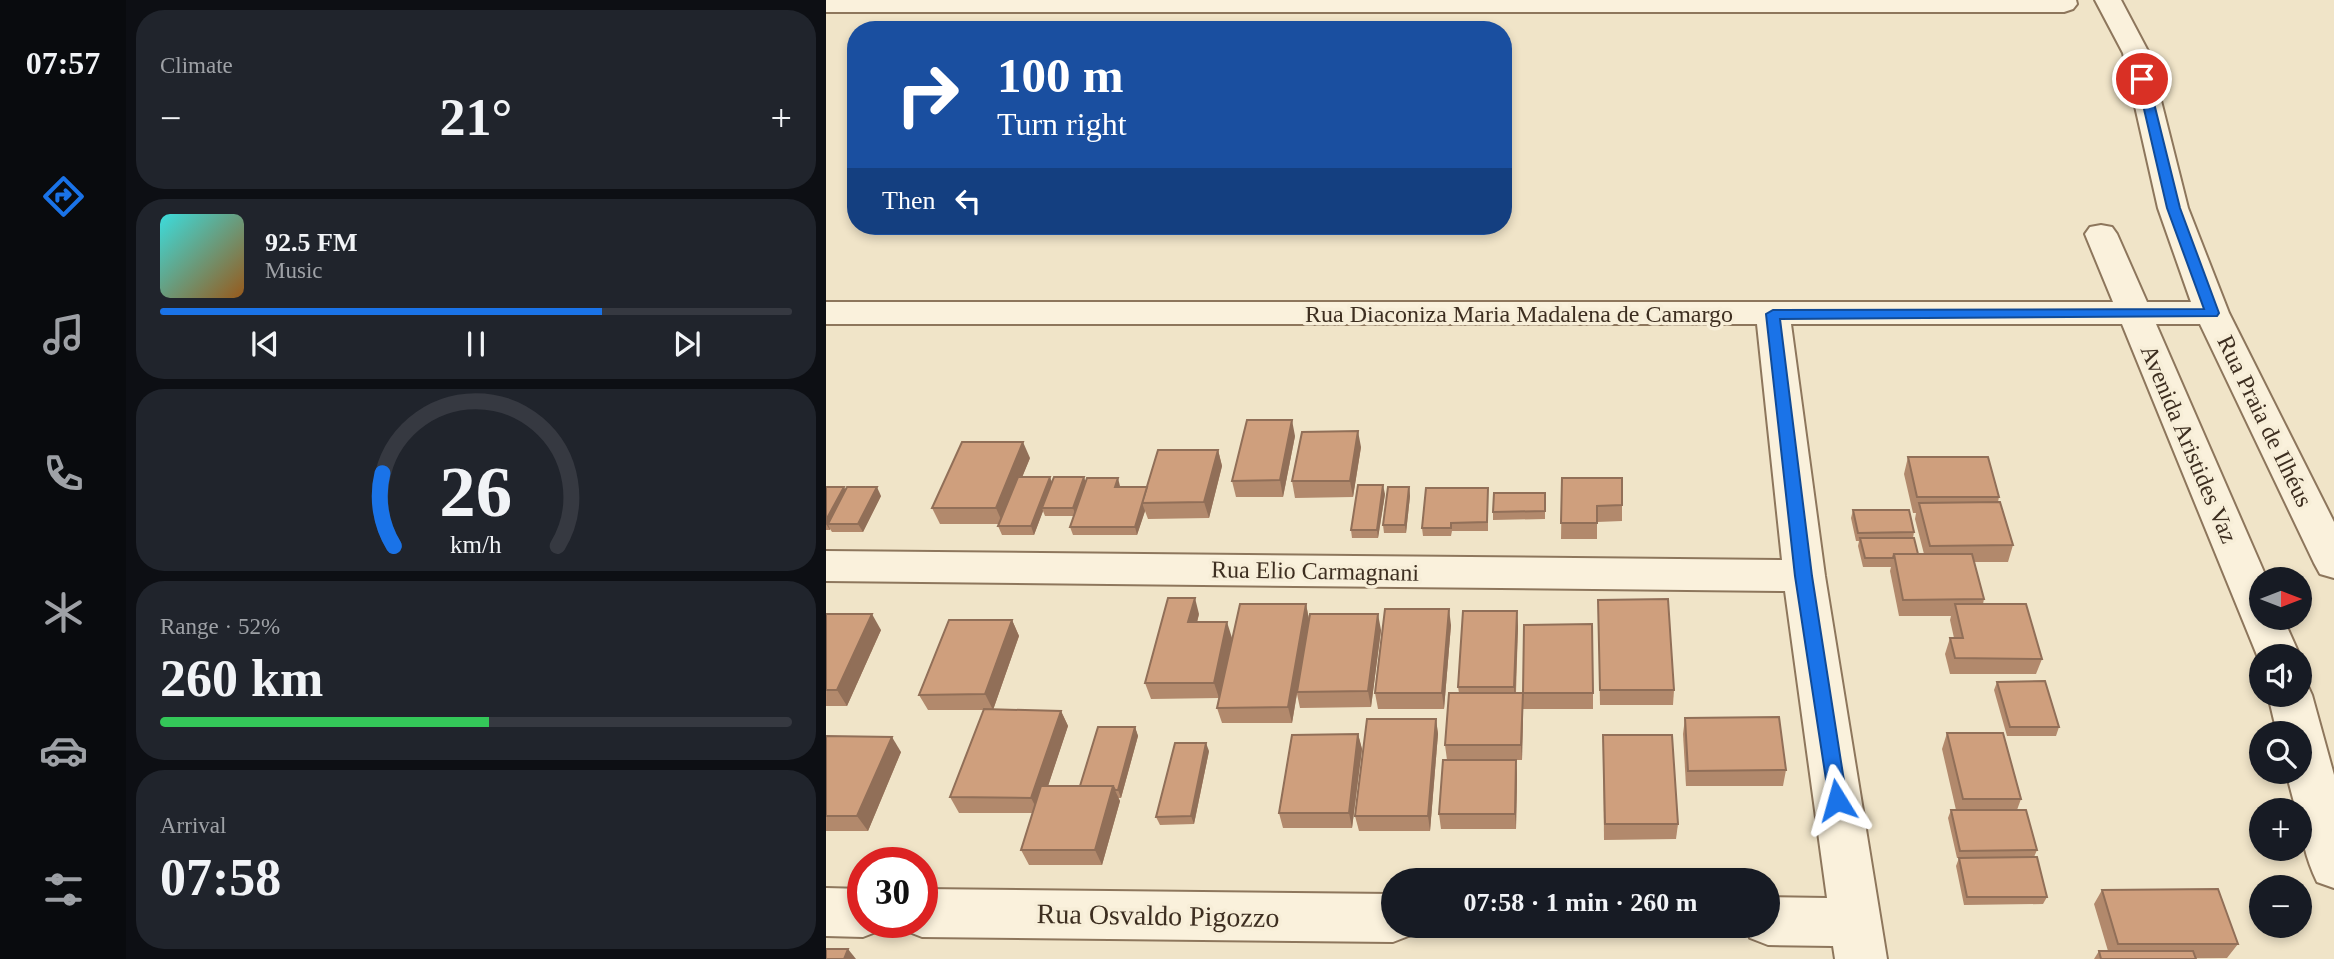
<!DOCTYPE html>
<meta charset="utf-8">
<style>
:root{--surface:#171b24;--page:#20242c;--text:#f1f3f6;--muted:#9ea1a6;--line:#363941;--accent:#1a73e8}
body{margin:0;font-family:Georgia,serif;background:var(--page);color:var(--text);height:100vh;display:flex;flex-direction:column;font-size:26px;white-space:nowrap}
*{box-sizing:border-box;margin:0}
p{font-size:23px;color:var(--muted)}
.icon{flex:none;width:38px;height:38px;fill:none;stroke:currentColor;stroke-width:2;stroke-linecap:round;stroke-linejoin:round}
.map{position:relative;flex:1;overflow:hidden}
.drawer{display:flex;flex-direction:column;gap:10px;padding:10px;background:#0d0f14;width:700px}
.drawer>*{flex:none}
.banner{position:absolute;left:21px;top:21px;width:665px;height:214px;border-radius:28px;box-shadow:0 4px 10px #0003;background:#1a4fa0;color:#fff;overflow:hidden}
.needle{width:46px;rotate:90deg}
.fabs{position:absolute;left:1423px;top:567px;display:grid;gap:14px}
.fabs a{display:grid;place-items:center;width:63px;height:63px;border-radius:50%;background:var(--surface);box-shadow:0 4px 10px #0003;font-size:35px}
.speed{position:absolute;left:21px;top:847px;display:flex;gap:14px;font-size:35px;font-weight:700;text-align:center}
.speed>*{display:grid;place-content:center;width:91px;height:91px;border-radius:50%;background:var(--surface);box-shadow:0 4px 10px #0003;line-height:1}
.speed .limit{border:10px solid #d22;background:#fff;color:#111}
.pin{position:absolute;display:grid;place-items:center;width:60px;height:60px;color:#fff;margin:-30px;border:4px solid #fff;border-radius:50%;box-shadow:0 2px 7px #0007}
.me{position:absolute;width:77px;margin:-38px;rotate:352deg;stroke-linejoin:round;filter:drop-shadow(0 0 5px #0008)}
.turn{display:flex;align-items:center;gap:24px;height:147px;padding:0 35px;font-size:32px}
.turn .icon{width:91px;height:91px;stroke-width:2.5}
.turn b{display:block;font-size:49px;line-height:60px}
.then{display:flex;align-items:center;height:66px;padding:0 35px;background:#0003;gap:14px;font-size:26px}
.big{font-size:52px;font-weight:700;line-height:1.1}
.drawer .card{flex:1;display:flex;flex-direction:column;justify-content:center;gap:10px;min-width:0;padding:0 24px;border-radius:28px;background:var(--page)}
.drawer .dial{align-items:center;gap:0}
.dial svg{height:182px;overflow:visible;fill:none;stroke:var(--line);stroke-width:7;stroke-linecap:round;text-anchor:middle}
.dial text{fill:var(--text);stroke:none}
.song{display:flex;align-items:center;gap:21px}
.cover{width:84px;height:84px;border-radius:10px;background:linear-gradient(135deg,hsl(180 70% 55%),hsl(30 70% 35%))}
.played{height:7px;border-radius:4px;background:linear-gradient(90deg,var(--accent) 70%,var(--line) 70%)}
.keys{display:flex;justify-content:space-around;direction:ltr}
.heat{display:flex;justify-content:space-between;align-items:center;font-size:38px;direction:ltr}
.charge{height:10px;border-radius:5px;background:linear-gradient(90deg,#34c759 52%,var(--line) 0)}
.trip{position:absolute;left:555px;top:868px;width:399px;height:70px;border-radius:35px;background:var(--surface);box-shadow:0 4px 10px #0003;font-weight:700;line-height:70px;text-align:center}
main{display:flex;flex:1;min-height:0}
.tabs{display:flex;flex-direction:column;width:126px;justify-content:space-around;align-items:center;background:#090b0e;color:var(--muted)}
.tabs .icon{width:49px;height:49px}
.tabs .active{color:var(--accent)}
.tabs b{font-size:32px;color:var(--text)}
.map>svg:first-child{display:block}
</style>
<main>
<nav class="tabs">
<b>07:57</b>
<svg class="icon active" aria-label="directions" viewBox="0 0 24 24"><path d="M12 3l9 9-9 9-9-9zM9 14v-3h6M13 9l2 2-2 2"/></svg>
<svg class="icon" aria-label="music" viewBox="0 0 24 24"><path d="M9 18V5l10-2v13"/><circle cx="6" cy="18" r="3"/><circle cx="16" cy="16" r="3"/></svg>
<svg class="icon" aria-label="phone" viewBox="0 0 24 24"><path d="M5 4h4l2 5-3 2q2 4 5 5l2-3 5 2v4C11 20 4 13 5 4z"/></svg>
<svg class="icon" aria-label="climate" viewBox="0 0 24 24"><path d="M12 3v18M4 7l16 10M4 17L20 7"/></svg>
<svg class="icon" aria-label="car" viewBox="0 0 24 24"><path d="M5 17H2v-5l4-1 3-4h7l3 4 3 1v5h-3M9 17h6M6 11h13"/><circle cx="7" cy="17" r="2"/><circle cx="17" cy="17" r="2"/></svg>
<svg class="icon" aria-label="filters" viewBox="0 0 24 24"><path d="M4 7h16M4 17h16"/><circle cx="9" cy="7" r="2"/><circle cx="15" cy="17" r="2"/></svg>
</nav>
<section class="drawer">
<div class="card"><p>Climate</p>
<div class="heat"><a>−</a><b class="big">21°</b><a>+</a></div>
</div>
<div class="card">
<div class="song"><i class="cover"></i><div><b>92.5 FM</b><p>Music</p></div></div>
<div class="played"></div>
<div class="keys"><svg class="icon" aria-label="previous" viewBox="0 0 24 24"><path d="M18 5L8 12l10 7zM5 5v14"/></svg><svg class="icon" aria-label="pause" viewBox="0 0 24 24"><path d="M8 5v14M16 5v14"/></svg><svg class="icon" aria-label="next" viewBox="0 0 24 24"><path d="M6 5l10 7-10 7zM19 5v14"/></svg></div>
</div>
<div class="card dial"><svg viewBox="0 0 100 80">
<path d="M14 69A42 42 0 1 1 86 69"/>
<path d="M14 69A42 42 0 0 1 9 37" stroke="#1a73e8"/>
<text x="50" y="56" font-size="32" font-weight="700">26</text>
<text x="50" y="72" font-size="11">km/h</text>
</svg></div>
<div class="card"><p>Range · 52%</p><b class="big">260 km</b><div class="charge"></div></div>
<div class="card"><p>Arrival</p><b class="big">07:58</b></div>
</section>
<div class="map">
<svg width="1508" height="959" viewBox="0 0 1508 959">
<rect width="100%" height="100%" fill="#f0e4c8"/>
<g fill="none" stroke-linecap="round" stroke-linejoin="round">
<g stroke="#8d765c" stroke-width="4">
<g id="minor">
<polygon points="0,0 1250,0 1251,4 1247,9 1238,12 0,12"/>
<polygon points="1269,0 1295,0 1323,53 1362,208 1403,313 1508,522 1508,578 1494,574 1488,563 1374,324 1330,324 1441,579 1435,579 1435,618 1457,618 1474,656 1435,656 1435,665 1296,324 965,324 999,576 1061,959 1009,959 1007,946 942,945 924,938 919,926 942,926 942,897 1001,898 959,591 0,581 0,551 956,560 931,324 0,324 0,302 1287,302 1259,234 1264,227 1275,225 1286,227 1291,234 1321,302 1365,302 1332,208 1297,53"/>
<path d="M 1474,680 L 1480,682 L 1486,695 L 1508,775 L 1508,888 L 1491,882 C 1480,859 1474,835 1474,810 L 1470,810 L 1460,772 L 1474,772 L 1474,733 L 1451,733 L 1442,695 L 1474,695 Z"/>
<polygon points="0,888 37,889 37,922 58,922 55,930 37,937 0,936"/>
<polygon points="96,889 567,894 567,926 589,926 585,935 567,942 96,937 78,930 75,922 96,922"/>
</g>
</g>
<use href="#minor" fill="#faf1dc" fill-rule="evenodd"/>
</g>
<g fill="#b2896c">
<polygon points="469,436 457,497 410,497 406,481"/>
<polygon points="535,447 527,497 469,498 466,481"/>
<polygon points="392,450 396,466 383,518 322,519 319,511 311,535 247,535 244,527 248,516 219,516 217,511 208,535 176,535 172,526 173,524 114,524 106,508 204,458 196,477 226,482 260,482 294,487 321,487"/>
<polygon points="1082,457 1173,497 1172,502 1187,545 1182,562 1148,562 1158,599 1157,604 1216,659 1210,674 1124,674 1119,654 1124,638 1128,638 1124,620 1125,616 1073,616 1064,571 1065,567 1037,567 1032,546 1033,541 1030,541 1025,518 1027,510 1088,532 1087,538 1092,554 1098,554 1089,519 1090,513 1087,513 1078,474"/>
<polygon points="736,478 796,505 796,521 771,522 771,539 735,539"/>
<polygon points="0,487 55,496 37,532 6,532 4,529 4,530 0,530"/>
<polygon points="583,487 584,496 580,533 558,533 557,525"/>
<polygon points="662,488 662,531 626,531 625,536 597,536 596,528"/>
<polygon points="719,493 719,519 667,520 667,512"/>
<polygon points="559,494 552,538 526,538 525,530"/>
<polygon points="772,600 848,690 847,705 774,705"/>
<polygon points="480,604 483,619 555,630 545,707 474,708 471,694 466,723 396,723 391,708"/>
<polygon points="691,611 692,627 690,693 767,693 767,709 697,709 696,760 690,760 691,775 690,829 615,829 613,814 621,760 619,745 633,693 632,687"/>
<polygon points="0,614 55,630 21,706 0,706"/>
<polygon points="373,614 371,622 406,638 393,698 325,699 319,683"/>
<polygon points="186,620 193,636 167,710 235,711 242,726 222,786 254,786 309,727 312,736 295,798 292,798 294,801 276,865 203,865 195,850 207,813 133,813 124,797 158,710 102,710 93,695"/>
<polygon points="625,625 618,709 552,709 549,693"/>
<polygon points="1171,682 1233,727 1230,736 1181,736 1168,690"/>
<polygon points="859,718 960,770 957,786 860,786 857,734"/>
<polygon points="610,719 612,734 604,831 533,831 529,816"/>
<polygon points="1121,733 1195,799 1191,810 1211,850 1208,857 1221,897 1217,904 1138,905 1130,866 1133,858 1131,858 1122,818 1125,810 1130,810 1116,749"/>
<polygon points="532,734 536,749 526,828 457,828 453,813"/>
<polygon points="777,735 852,824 850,839 778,840"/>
<polygon points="0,736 75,752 42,831 0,831"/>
<polygon points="383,751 368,824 334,825 330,817"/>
<polygon points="1276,890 1412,944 1401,958 1268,959 1273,951 1282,951 1268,904"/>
</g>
<g fill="#916f58">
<polygon points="466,420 469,436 457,497 454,480"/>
<polygon points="532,431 535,447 527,497 524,481"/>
<polygon points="197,442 204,458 177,524 170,508"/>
<polygon points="392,450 396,466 383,518 378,502"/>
<polygon points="224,477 227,485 216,508 217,511 208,535 205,526"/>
<polygon points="258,477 261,486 250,516 247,508"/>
<polygon points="292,478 294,486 291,495 289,487"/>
<polygon points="557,485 559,494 552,538 551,530"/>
<polygon points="18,487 22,495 2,524 4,529 4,530 0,524 0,520"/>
<polygon points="51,487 55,496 37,532 32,524"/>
<polygon points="321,487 316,503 319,511 311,535 309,527"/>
<polygon points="583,487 584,496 580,533 579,525"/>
<polygon points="369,598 373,614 367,638 362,622"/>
<polygon points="480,604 483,620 466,723 462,707"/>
<polygon points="623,609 625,625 618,709 616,693"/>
<polygon points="691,611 692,627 689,703 688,687"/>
<polygon points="46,614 55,630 21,706 11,690"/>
<polygon points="552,614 555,630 545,707 542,691"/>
<polygon points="186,620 193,636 167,710 159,694"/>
<polygon points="401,622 406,638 393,698 388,683"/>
<polygon points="697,693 697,709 696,760 695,745"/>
<polygon points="235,711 242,726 213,813 205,798"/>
<polygon points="610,719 612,734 604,831 602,816"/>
<polygon points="309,727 312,736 295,798 292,790"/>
<polygon points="532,734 536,749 526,828 523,813"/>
<polygon points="66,737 75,752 42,831 31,816"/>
<polygon points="380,743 383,751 368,824 365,816"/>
<polygon points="690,760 691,775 690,829 689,814"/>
<polygon points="287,786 294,801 276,865 269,850"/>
<polygon points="22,949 30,959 18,959"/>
</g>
<g fill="#cf9f7d" stroke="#916f58" stroke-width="2">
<polygon points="421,420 466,420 454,480 406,481"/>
<polygon points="532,431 524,481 466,481 476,432"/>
<polygon points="136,442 197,442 170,508 106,508"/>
<polygon points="332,450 392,450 378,502 316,503"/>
<polygon points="1082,457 1162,457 1173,497 1091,497"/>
<polygon points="192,477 224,477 205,526 172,526"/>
<polygon points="228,477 258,477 247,508 216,508"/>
<polygon points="261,478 292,478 289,487 321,487 309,527 244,527"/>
<polygon points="736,478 796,478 796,505 771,506 771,523 735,523"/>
<polygon points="532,485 557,485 551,530 525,530"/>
<polygon points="0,487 18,487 0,520"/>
<polygon points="21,487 51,487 32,524 2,524"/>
<polygon points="562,487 583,487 579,525 557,525"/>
<polygon points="600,488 662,488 661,522 625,523 625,528 596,528"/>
<polygon points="668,493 719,493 719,511 667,512"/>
<polygon points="1174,502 1187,545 1104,546 1093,503"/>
<polygon points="1027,510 1083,510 1088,532 1032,533"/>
<polygon points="1034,538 1088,538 1092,554 1068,554 1067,558 1039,558"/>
<polygon points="1068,554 1146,554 1158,599 1077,600"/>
<polygon points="342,598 369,598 362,622 401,622 388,683 319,683"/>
<polygon points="842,599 848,690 774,690 772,600"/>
<polygon points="414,604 480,604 462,707 391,708"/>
<polygon points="1129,604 1200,604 1216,659 1129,658 1124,638 1137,638"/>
<polygon points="559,609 623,609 616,693 549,693"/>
<polygon points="637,611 691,611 688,687 632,687"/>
<polygon points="0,614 46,614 11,690 0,690"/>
<polygon points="484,614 552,614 542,691 471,692"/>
<polygon points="123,620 186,620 159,694 93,695"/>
<polygon points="766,624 767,693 697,693 698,625"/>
<polygon points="1219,681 1233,727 1184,727 1171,682"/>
<polygon points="623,693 697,693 695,745 619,745"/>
<polygon points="158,709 235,711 205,798 124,797"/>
<polygon points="953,717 960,770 862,771 859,718"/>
<polygon points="541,719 610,719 602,816 529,816"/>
<polygon points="272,727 309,727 292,790 289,790 287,786 254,786"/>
<polygon points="1121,733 1177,733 1195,799 1137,799"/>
<polygon points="532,734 523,813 453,813 466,735"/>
<polygon points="777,735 846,735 852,824 779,824"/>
<polygon points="0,736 66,737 31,816 0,816"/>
<polygon points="349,743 380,743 365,816 330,817"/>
<polygon points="617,760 690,760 689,814 613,814"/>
<polygon points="215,786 287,786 269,850 195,850"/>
<polygon points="1125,810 1200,810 1211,850 1134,851"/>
<polygon points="1211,857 1221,897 1141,897 1133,858"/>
<polygon points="1392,889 1412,944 1292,944 1276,890"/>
<polygon points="0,949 22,949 18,959 0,959"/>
<polygon points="1273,951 1367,951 1370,959 1275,959"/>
</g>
<polygon fill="#1a73e8" stroke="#114b97" stroke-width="2" points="1316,76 1322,79 1354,208 1393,313 1391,316 954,319 986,576 1021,800 1018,806 1011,809 1004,806 969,576 940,314 947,310 1378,309 1341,208 1311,79"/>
<g text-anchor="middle" stroke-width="7" stroke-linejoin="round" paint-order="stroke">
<g font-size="24" fill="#3d2e20" stroke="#f7eed8">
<text x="693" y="322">Rua Diaconiza Maria Madalena de Camargo</text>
<text transform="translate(1439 421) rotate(64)" y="8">Rua Praia de Ilhéus</text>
<text transform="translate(1363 444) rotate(67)" y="8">Avenida Aristides Vaz</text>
<text transform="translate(489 571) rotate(1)" y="8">Rua Elio Carmagnani</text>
</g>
<g font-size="28" fill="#3d2e20" stroke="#f7eed8">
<text transform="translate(332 915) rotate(1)" y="10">Rua Osvaldo Pigozzo</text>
</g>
</g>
</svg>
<div class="fabs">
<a><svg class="needle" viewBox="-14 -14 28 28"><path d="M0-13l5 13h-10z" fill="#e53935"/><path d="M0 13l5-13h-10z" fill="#9ea1a6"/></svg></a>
<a><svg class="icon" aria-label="sound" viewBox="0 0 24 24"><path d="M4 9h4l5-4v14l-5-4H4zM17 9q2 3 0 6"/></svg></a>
<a><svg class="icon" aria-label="search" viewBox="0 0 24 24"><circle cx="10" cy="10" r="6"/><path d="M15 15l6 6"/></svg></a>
<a>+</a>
<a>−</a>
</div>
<div class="speed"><div class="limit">30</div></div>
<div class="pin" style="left:1316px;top:79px;background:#d93025"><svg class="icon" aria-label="arrive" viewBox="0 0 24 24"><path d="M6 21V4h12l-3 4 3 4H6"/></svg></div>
<svg class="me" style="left:1011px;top:800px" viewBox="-20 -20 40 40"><path d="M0-17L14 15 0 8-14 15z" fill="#1a73e8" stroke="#fff" stroke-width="4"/></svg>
<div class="trip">07:58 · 1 min · 260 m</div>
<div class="banner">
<div class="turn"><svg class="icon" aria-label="right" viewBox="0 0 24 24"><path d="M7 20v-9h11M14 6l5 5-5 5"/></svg><div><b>100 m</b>Turn right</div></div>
<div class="then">Then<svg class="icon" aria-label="left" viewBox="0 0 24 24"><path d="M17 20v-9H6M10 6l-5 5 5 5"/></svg></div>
</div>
</div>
</main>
